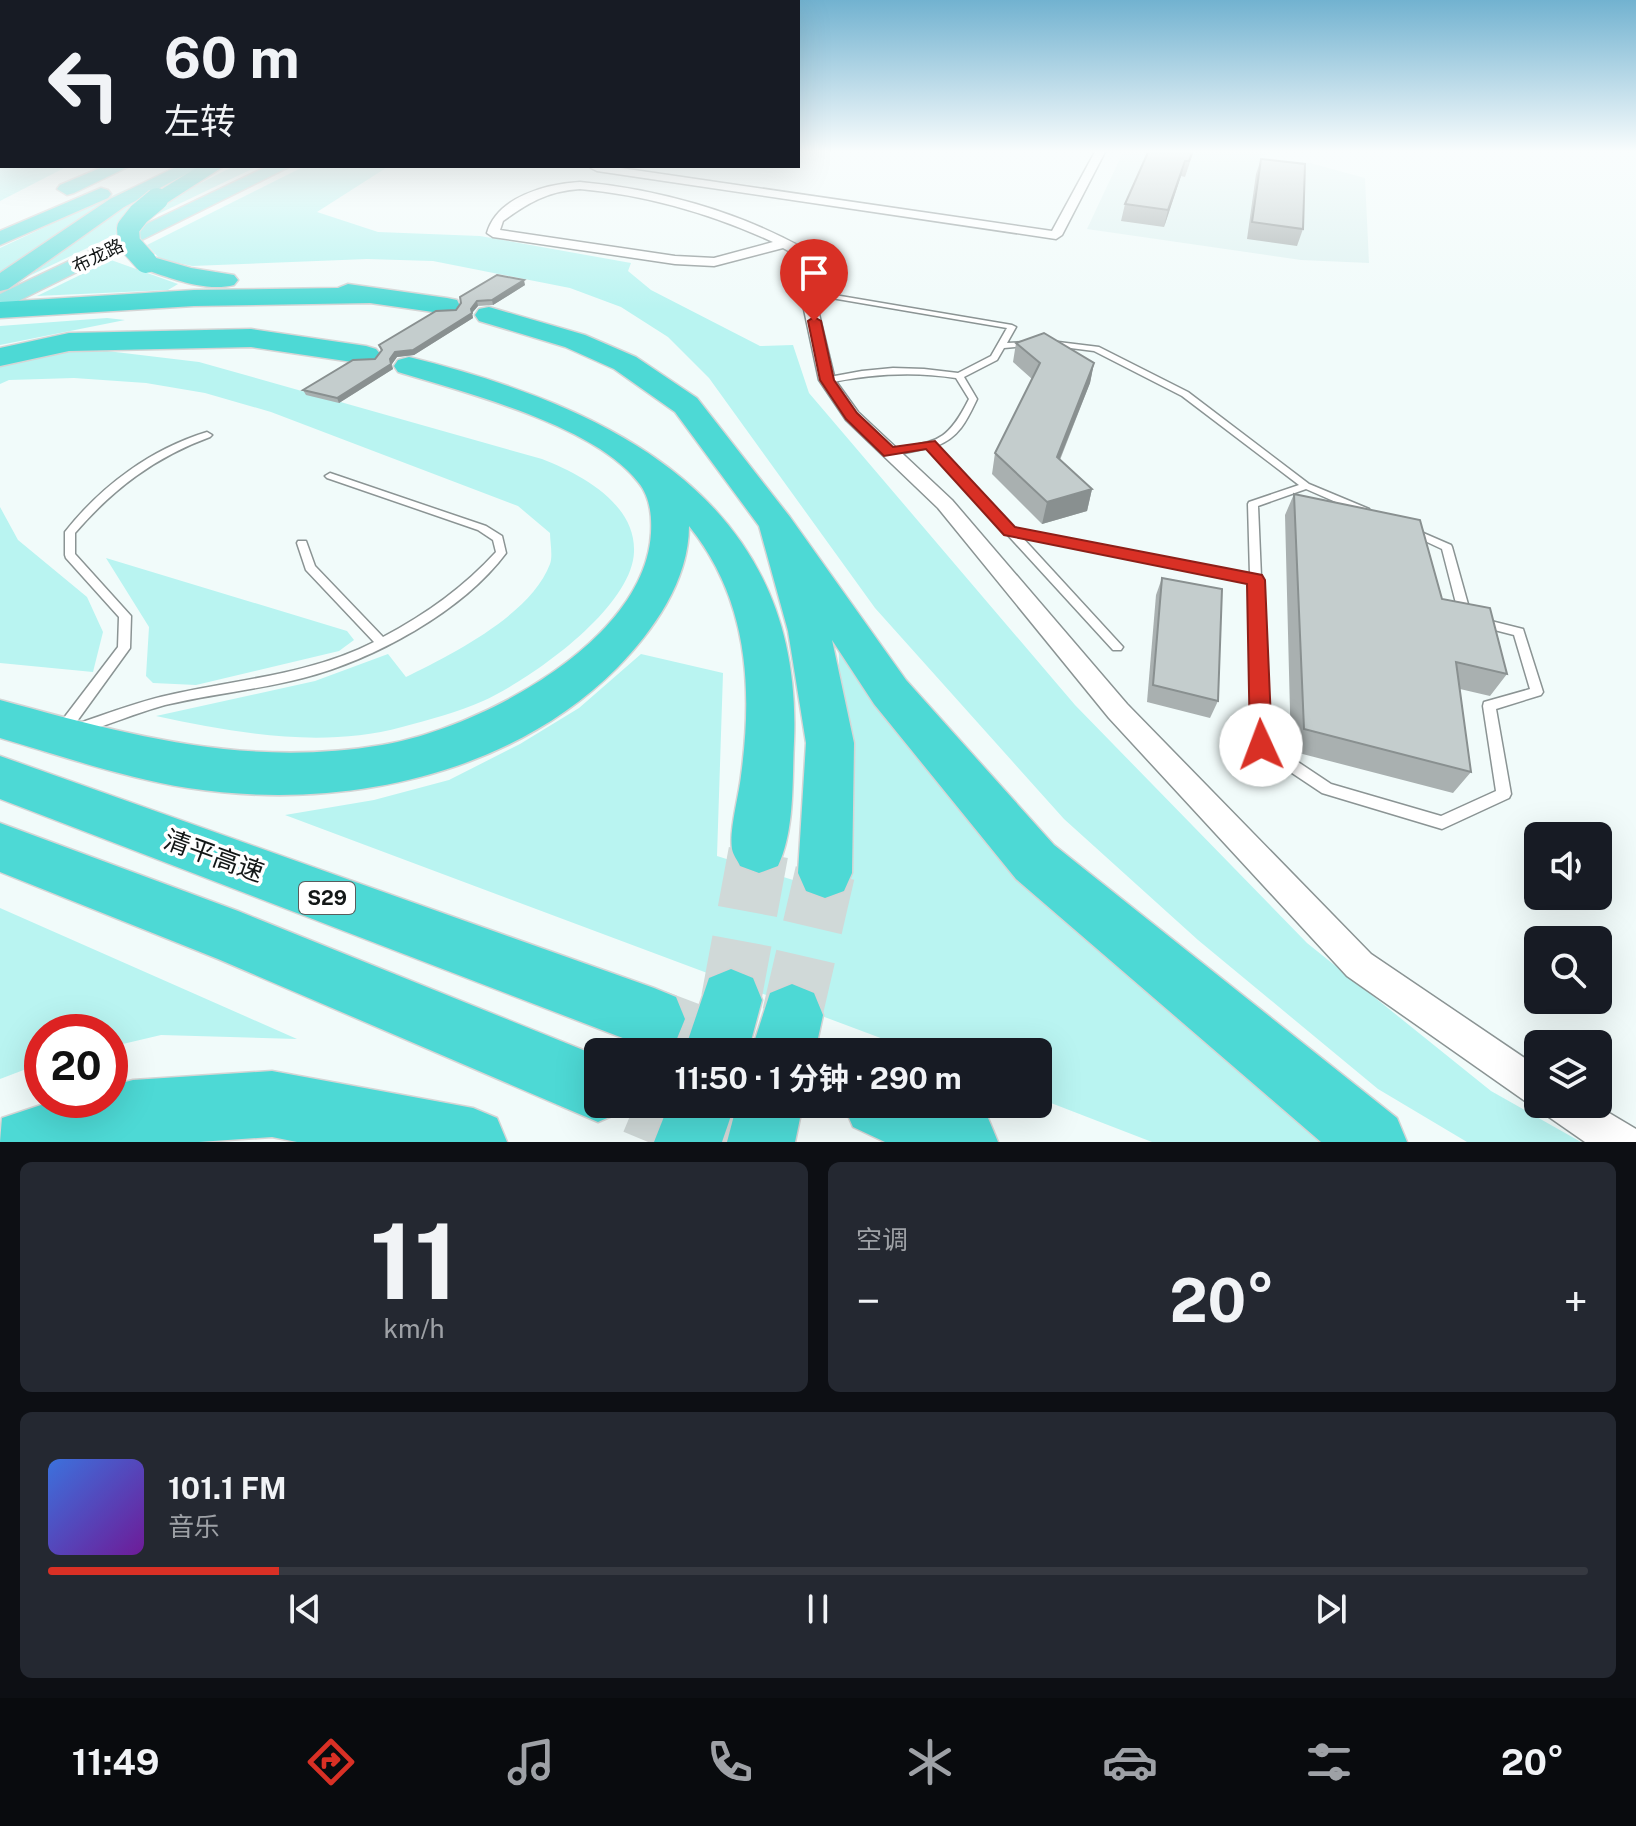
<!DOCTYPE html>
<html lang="zh">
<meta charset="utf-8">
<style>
:root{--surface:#171b24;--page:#242831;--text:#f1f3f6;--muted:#9ea1a6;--line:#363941;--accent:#d93025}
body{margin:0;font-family:"Public Sans","Noto Sans SC",sans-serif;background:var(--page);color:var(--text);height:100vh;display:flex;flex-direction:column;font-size:30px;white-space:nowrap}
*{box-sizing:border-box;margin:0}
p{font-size:26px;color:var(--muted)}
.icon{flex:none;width:44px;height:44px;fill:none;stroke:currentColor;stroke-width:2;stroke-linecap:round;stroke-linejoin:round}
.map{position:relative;height:1142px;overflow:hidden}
.panel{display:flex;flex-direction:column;gap:20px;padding:20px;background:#0d0f14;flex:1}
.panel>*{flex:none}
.top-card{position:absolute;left:0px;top:0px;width:800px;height:168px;box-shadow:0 8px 32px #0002;background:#171b24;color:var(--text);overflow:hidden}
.buttons{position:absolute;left:1524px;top:822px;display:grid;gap:16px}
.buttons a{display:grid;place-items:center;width:88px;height:88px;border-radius:12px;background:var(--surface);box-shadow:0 8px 32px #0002;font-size:40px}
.speed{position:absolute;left:24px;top:1014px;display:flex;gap:16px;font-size:40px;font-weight:700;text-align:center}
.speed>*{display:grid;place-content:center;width:104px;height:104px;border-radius:50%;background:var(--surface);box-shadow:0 8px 32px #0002;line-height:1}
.speed .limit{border:12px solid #d22;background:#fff;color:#111}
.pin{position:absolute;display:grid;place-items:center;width:68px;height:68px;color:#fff;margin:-82px -34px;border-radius:50% 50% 50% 0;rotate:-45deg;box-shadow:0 0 8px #0007}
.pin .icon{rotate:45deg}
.me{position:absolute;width:88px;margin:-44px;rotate:358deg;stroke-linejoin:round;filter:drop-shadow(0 0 6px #0008)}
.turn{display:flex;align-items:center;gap:28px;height:168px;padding:0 32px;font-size:36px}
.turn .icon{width:104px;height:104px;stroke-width:2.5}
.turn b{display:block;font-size:56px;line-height:68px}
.big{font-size:60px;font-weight:700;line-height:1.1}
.panel .widget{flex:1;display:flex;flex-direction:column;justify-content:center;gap:12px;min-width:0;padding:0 28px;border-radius:12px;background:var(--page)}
.panel .dial{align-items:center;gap:0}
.dial b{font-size:104px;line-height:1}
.song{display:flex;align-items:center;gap:24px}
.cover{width:96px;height:96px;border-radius:12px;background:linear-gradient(135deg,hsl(220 70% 55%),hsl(280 70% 35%))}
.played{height:8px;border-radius:4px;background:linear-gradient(90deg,var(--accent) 15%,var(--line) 15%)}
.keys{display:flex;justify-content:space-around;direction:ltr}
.heat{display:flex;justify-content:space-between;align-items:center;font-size:44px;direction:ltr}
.panel .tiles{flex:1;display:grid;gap:20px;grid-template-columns:1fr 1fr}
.widget:last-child{grid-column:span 2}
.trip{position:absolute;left:584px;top:1038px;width:468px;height:80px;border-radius:12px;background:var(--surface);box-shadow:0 8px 32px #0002;font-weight:700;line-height:80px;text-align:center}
.dock{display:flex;height:128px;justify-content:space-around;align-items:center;background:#090b0e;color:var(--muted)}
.dock .icon{width:56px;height:56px}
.dock .active{color:var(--accent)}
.dock b{font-size:36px;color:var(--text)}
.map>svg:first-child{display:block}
</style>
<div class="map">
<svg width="1636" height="1142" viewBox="0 0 1636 1142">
<rect width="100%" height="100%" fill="#f1fbfa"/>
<polygon fill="#def2f1" points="1124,150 1284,150 1258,157 1310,163 1365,178 1369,263 1301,260 1087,229"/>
<g fill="#b9f4f1">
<polygon points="0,150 2,166 68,166 0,201"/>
<polygon points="234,166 258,166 29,276 124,206 160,204"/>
<polygon points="305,166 389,166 317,212 378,232 480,236 631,263 628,271 651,290 760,346 793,345 809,393 1075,705 1307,943 1491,1091 1581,1142 1467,1142 1378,1089 1198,940 1064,819 875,608 709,378 668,337 621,307 570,288 433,261 367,259 192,266 160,259 147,245"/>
<polygon points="131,187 0,275 0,248"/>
<polygon points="111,260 178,284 168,290 37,296"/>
<polygon points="107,318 125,320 0,345 0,326"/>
<path d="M 107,351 L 199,362 L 542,459 C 580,474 636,503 634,552 C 632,608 530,680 483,701 C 458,712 429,720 402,727 C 321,749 236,733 156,716 L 315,681 L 388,654 L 406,677 C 452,654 531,615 550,564 C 553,556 550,542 550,533 L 518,506 L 271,412 L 205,393 L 146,383 L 74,378 L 9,380 L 0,384 L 0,363 L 63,352 Z"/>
<polygon points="0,507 18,540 87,597 103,632 93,672 0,663"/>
<polygon points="106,558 347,631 354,640 339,651 196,685 153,683 146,676 149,627"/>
<polygon points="838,615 918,725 1364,1142 1152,1142 1038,1098 1038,1052 918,1052 285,815 374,800 449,780 520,744 579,708 641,654 723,673 717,856 844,896"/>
<polygon points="0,908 297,1039 161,1035 110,1047 110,1032 42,1032 42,1063 0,1079"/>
</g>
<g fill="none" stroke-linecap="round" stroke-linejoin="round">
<g stroke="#d0d9d8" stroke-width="60" stroke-dasharray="60 30" stroke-linecap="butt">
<polyline points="731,1000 759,849"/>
<polyline points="792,1015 825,873"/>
<polyline points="654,1019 741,1052"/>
<polyline points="635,1104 726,1142"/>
</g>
<g stroke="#8b9494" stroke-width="3">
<g id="service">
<path d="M 805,290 L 1012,325 L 1016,327 L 1007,343 L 1031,342 L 1032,344 L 1028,346 L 1004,348 L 997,360 L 964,377 L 977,399 C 967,420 959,438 936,446 L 1013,528 L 1250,575 L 1248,504 L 1249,502 L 1299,485 L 1182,396 L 1094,351 L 1047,345 L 1046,343 L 1050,341 L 1099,347 L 1188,392 L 1309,484 L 1369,509 L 1370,511 L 1369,513 L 1361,513 L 1306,489 L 1258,506 L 1268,742 L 1331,784 L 1441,816 L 1496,791 L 1483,706 L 1484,702 L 1530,689 L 1514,635 L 1479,626 L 1477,623 L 1479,620 L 1483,619 L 1523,629 L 1543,692 L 1541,695 L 1496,709 L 1511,794 L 1509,798 L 1442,829 L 1322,793 L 1256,749 L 1254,745 L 1250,583 L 1021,536 L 1123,647 L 1121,650 L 1113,650 L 928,448 L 890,456 L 885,453 L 887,451 C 934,440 945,447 969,399 L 956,378 C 912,371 871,374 827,383 L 823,380 L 824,378 L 862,371 L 893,368 L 924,369 L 958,373 L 991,356 L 1007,328 L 808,294 L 804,292 Z"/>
<path d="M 207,432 L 212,435 L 210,437 C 155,457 113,489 75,533 L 75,554 L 131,616 L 130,648 L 67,735 L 62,736 L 57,735 L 55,731 L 57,727 L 118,647 L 119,617 L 66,558 L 65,555 L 65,532 C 101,486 151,449 207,432 Z"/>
<path d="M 330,473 L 486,526 L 502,536 L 506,553 C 462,612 373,660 303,678 C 257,690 211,694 165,705 C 136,713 108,725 79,734 L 74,733 L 72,729 L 74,725 C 106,714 137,702 169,695 C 239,679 309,675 374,642 L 306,570 L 297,543 L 298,541 L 306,541 L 315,566 L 383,637 C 425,615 464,587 496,552 L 493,540 L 478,530 L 327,478 L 325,476 Z"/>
<polygon points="1414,529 1451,545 1452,547 1471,615 1469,618 1461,618 1459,615 1442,549 1410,534 1409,532 1410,530"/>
</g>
</g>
<g stroke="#8b9494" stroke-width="3">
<g id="minor">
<polygon points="1096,150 1106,150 1062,235 1056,239 597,171 591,168 607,166 1052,231"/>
<path d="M 580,182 C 657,189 736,211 803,248 L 835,380 L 858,412 L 952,500 L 1127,704 L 1371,954 L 1538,1067 L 1538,1104 L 1543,1104 L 1538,1106 L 1525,1101 L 1347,976 L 1109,718 L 938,508 L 846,420 L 819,380 L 792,253 L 783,248 L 714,266 L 675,264 L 493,237 L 487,233 C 497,197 546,184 580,182 ZM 580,189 C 647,195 712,214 773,242 L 714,258 L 675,256 L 500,230 L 503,221 C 528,203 548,191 580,189 Z"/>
<polygon points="1544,1104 1594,1104 1636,1129 1636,1142 1585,1142 1549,1117"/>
</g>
</g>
<g stroke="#d5d5d5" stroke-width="3">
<polygon id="primary" points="268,166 291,166 0,310 0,294"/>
</g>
<g stroke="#d5d5d5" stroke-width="3">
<g id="trunk">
<polygon points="105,166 130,166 74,193 67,195 57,189 60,185"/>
<polygon points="178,166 201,166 124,207 8,289 0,291 0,273 110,199"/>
<polygon points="101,188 108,190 111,194 108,198 0,245 0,231"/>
</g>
</g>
<g stroke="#d5d5d5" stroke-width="3">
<g id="motorway">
<polygon points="199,166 224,166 165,204 149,204 146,199"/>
<path d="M 146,255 L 191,268 L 234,275 L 238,280 L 234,285 C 204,293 166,276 137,267 L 134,262 L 137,257 Z"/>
<polygon points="348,284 447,298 457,300 460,306 457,312 447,314 370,303 194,306 0,318 0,302 194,290 338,288"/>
<polygon points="489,307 585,335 636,357 697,398 790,517 906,680 1054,845 1397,1118 1407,1142 1321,1142 1016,879 874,704 832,640 854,743 852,873 844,891 825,898 806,891 798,873 806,743 788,631 759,526 675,412 614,369 565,347 479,321 475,315 479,309"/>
<polygon points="251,329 366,346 376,349 381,355 376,361 366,364 251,347 69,351 0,366 0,348 69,333"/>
<path d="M 409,357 C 611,407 804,500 794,741 C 792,780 795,830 778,866 L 759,873 L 740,866 C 738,861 733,855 732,849 C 729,831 739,795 741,776 C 753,687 748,599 689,526 C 689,580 654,630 617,668 C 507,778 337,811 188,788 C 124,778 62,756 0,738 L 0,700 C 128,735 247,768 382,745 C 477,729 645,643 651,533 C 652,516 650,496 638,482 C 594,425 466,393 398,372 L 394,366 L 398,360 Z"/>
<polygon points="0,756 654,988 676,997 685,1019 676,1041 654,1050 0,799"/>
<polygon points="0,823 238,911 598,1056 598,1104 625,1104 621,1112 598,1122 218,959 0,872"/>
<polygon points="731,969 753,978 762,1000 748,1052 684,1052 709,978"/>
<polygon points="792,984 814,993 823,1015 815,1052 751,1052 770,993"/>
<polygon points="272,1071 473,1108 497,1118 507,1142 297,1142 272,1137 199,1142 0,1142 2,1118 56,1100 110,1100 110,1086 133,1080"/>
<polygon points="669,1104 735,1104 722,1142 654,1142"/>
<polygon points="737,1104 803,1104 795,1142 727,1142"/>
<polygon points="843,1104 955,1104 988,1118 998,1142 885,1142 853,1127"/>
</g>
</g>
<use href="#service" fill="#fff" fill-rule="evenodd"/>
<use href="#minor" fill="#fff" fill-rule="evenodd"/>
<use href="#primary" fill="#94e8e6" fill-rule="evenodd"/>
<use href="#trunk" fill="#70e0de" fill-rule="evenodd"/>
<use href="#motorway" fill="#4dd9d5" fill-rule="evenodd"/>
<g stroke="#d5d5d5" stroke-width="24" stroke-linecap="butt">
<polyline id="motorway-bridge" points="146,262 129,243 128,228 139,214 157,199"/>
</g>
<use href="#motorway-bridge" stroke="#4dd9d5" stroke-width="22"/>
</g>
<g fill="#a9b0b0">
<polygon points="1194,150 1185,177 1181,176 1164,227 1121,221 1125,204"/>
<polygon points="1261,159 1303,229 1297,246 1247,239 1256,174"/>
<polygon points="497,275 525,285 493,305 478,306 472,313 473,318 414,355 397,357 392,364 393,369 339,403 306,395 303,390 375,359 381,351 379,345 456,310"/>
<polygon points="1016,343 1094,363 1090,383 1060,460 1092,489 1087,511 1042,524 992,474 995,453 1032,379 1013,362"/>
<polygon points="1294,494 1442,599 1507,674 1490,696 1460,689 1471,772 1453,793 1291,751 1285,515"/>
<polygon points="1162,578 1218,701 1210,718 1147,702 1156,595"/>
</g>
<g fill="#899090">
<polygon points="1185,161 1181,176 1164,227 1168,210"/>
<polygon points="524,280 525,285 493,305 492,300"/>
<polygon points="477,301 478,306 472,313 471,309"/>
<polygon points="472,313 473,318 414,355 397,357 392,364 390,359 395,352"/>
<polygon points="1094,363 1090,383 1052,478 1057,457"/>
<polygon points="391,364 393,369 339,403 337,398"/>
<polygon points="1092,489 1087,511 1042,524 1047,502"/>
</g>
<g fill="#c4cdcd" stroke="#899090" stroke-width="2">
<polygon points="1149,150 1193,150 1189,161 1185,161 1168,210 1125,204"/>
<polygon points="1261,159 1305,164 1303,229 1252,222"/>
<polygon points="497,275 524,280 492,300 477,301 471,309 472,313 413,350 395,352 390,359 391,364 337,398 303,390 353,360 375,359 382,350 379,345 436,311 456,310 461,303 460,297"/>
<polygon points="1044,333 1094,363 1057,457 1092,489 1047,502 995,453 1040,363 1016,343"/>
<polygon points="1294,494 1420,520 1442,599 1490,608 1507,674 1456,662 1471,772 1304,729"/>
<polygon points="1162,578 1222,589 1218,701 1153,685"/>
</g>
<linearGradient id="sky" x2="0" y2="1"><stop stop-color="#72b2d0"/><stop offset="0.49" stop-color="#f9fdfd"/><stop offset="1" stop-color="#f9fdfd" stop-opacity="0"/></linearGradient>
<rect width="1636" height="309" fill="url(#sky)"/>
<polygon fill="#d93025" stroke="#8d1f18" stroke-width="2" points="814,317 821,321 834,380 857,413 893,447 935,441 1015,527 1262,575 1265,580 1272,745 1269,751 1261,754 1253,751 1250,745 1247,584 1004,535 926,449 884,456 846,419 820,380 808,321"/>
<g text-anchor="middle" stroke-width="7" stroke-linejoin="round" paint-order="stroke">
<g font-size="18" fill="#131717" stroke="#fff">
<text transform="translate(98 256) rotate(-26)" y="6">布龙路</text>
</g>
<rect fill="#fff" stroke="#5a5d5d" stroke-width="2" x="299" y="882" width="56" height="32" rx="6"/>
<g font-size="20" font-weight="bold" fill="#131717">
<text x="327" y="905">S29</text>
</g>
<g font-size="26" fill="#131717" stroke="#fff">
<text transform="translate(214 856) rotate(20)" y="9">清平高速</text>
</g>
</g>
</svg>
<div class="buttons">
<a><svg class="icon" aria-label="sound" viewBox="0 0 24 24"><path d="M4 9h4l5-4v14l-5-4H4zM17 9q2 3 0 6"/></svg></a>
<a><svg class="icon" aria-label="search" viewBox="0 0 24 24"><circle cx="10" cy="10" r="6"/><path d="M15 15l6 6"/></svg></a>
<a><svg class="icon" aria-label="layers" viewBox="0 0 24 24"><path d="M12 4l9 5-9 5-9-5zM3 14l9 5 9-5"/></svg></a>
</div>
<div class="speed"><div class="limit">20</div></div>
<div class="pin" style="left:814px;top:321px;background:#d93025"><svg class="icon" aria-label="arrive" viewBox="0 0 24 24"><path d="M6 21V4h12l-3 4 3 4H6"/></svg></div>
<svg class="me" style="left:1261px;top:745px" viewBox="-20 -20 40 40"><circle r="19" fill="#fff"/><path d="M0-13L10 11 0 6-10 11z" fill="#d93025"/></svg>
<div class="trip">11:50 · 1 分钟 · 290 m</div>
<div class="top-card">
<div class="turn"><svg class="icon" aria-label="left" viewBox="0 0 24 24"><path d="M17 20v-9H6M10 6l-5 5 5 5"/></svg><div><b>60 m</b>左转</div></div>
</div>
</div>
<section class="panel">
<div class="tiles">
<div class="widget dial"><b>11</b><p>km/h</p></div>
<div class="widget"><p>空调</p>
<div class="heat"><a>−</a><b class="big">20°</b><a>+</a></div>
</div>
<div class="widget">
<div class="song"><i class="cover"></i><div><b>101.1 FM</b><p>音乐</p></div></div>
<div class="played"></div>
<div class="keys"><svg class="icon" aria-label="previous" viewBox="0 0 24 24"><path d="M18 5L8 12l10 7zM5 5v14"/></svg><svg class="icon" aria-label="pause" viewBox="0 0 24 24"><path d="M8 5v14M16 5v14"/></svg><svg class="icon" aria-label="next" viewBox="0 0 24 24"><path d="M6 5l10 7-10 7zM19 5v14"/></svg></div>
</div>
</div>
</section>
<nav class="dock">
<b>11:49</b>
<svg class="icon active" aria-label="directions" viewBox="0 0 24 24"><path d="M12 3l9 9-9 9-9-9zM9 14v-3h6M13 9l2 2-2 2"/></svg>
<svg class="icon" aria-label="music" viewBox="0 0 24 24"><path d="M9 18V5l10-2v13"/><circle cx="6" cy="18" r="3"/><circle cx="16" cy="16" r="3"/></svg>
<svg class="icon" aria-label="phone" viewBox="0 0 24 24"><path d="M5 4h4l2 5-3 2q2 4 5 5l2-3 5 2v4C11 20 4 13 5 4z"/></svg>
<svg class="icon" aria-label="climate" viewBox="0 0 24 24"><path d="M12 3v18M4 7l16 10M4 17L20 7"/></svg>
<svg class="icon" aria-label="car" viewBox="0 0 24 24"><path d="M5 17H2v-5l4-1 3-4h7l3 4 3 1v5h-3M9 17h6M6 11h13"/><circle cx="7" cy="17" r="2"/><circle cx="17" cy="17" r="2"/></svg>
<svg class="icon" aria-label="filters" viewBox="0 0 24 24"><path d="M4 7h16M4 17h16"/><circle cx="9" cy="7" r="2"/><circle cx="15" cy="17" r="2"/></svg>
<b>20°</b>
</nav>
